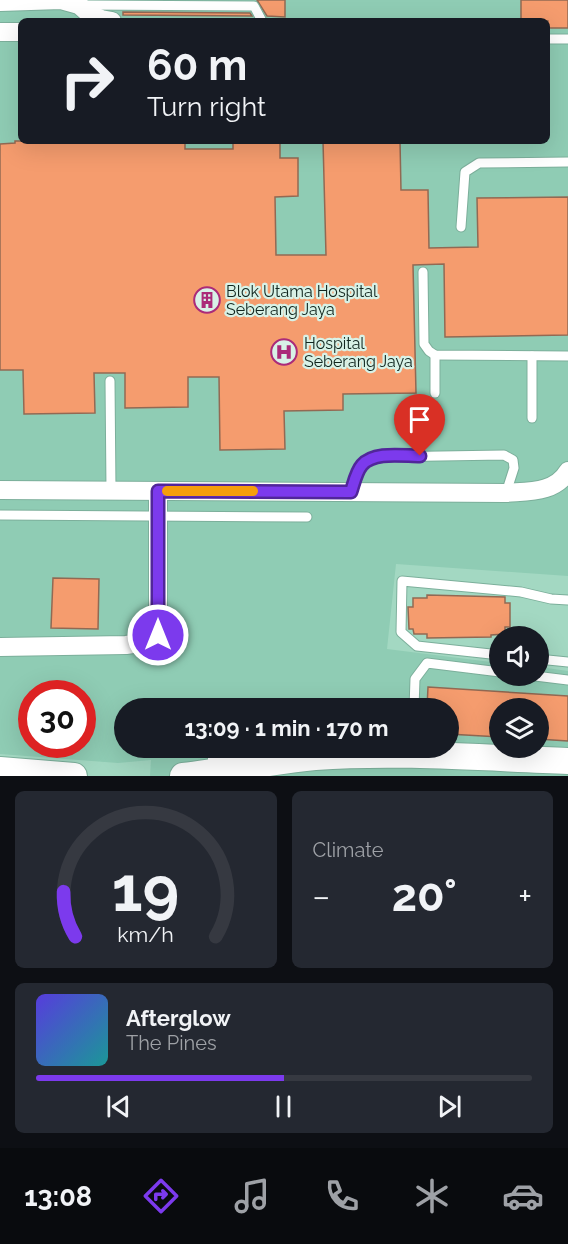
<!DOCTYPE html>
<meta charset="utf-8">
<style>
:root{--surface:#171b24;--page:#242831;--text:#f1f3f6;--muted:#9ea1a6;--line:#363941;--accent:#7c3aed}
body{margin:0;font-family:Raleway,sans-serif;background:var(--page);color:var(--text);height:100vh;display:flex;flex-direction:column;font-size:22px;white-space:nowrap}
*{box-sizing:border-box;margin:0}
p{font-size:20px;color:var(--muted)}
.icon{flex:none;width:33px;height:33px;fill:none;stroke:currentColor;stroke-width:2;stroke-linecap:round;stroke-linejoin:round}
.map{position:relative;height:776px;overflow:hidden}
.details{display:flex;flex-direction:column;gap:15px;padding:15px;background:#0d0f14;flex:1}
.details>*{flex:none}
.top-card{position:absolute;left:18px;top:18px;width:532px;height:126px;border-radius:9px;box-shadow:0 6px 24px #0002;background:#171b24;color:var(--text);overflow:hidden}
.buttons{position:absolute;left:489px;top:626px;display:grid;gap:12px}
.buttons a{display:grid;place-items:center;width:60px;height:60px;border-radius:50%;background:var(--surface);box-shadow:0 6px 24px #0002;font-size:30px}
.speed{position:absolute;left:18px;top:680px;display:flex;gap:12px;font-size:30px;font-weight:700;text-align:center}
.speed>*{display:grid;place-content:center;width:78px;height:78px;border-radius:50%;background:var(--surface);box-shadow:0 6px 24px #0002;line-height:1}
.speed .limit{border:9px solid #d22;background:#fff;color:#111}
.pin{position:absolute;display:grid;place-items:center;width:51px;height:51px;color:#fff;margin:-62px -26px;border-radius:50% 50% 50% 0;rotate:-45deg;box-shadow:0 0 6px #0007}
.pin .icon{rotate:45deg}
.me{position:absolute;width:66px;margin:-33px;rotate:0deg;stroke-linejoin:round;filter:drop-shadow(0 0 4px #0008)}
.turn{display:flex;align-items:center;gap:21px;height:126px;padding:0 30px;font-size:27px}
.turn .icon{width:78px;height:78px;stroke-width:2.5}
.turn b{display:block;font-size:42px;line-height:51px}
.big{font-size:45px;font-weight:700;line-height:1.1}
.details .tile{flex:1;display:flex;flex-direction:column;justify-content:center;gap:9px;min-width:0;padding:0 21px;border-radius:9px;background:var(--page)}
.details .dial{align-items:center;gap:0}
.dial svg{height:156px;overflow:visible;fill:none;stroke:var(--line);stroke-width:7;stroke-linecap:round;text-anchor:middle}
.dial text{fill:var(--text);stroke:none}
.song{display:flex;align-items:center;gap:18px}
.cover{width:72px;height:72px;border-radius:9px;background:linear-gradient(135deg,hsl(250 70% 55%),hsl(180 70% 35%))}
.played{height:6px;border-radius:3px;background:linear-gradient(90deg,var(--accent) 50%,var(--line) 50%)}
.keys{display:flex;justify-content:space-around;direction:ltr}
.heat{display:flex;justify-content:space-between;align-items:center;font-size:33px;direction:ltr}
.details .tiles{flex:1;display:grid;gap:15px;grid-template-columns:1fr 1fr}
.tile:last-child{grid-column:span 2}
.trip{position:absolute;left:114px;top:698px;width:345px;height:60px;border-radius:30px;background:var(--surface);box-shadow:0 6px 24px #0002;font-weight:700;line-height:60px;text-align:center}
.menu{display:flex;height:96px;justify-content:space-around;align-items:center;background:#090b0e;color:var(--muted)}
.menu .icon{width:42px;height:42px}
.menu .selected{color:var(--accent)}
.menu b{font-size:27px;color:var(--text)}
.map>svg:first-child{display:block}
</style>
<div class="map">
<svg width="568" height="776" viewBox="0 0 568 776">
<rect width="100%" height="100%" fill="#a3d8c2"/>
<path fill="#8fccb4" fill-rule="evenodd" d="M 0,0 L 568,0 L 568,576 L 396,564 L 387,649 L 499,663 L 500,675 L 538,675 L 539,667 L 568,671 L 568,776 L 150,776 L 151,760 L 118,763 L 0,754 ZM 21,21 L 548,21 L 548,141 L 21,141 ZM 32,693 L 82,693 L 82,744 L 32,744 ZM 124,708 L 448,708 L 448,747 L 124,747 ZM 500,708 L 538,708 L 538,747 L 500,747 Z"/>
<g fill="#f59c6e" stroke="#926953" stroke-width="1.5">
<polygon points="257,0 285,0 285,17 267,16"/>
<polygon points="521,0 568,0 568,28 548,28 548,21 521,21"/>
<polygon points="123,12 250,13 252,16 123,15"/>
<polygon points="15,141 185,141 185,149 233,149 233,141 280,141 280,158 298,158 298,196 275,197 276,255 326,255 323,141 400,141 401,190 428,190 429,248 478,247 477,198 568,197 568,335 445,337 444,264 413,265 416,393 343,394 343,410 284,411 285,449 220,450 219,377 188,377 188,407 125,408 125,373 94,373 95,413 24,414 23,370 0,370 0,144 15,143"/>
<polygon points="53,578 99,579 98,629 51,628"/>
<polygon points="427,595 505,597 505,603 510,603 510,627 505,627 505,634 491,635 491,637 427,638 427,634 414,634 413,629 409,629 408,607 413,607 413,598 427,598"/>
<polygon points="428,687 568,696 568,741 538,739 538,708 500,708 500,737 448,734 448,708 427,708"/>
</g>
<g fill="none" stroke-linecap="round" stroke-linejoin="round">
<g stroke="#7caf9b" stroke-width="11">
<g id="lane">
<polyline points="82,5 254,6 262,21"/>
<polyline points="548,39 568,39"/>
<polyline points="461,227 465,172 479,163 568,162"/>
<polyline points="423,272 424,344 429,351 435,355 568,356"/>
<polyline points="435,355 435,393"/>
<polyline points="532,356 532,418"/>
<polyline points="110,381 111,490"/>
<path d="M 351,492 C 358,471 357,466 377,457 L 504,455 L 513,460 L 514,468 L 506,493"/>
<polyline points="0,515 307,517"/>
<polyline points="500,655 417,646 401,632 402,581 521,592 551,599 568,600"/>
<polyline points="538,659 568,662"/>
<polyline points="527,675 568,680"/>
<polyline points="414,708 415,679 427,663 500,672"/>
<polyline points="212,747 213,772"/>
</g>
</g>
<g stroke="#7caf9b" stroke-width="20">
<g id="street">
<polyline points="0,2 61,0 79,5 88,13 101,19 112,21"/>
<polyline points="0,32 21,32"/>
<path d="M 0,490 L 506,493 C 529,491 555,493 568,471"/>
<polyline points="0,647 126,645 147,642 158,635 158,491"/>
</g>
</g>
<g stroke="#7caf9b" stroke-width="28">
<g id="secondary">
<polyline points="0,770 74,776"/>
<path d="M 183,776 C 227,771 271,761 315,757 C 399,751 484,758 568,761"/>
</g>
</g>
<use href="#lane" stroke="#fff" stroke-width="9"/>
<use href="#street" stroke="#fff" stroke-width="18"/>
<use href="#secondary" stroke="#fff" stroke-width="26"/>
</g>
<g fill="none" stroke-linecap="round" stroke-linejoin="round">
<g stroke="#51269a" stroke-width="15">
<path id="route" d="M 158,635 L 158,491 L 351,492 C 354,483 356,472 362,465 C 374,451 403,456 420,456"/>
</g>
<use href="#route" stroke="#7c3aed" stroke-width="10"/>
<polyline stroke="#f59e0b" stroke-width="10" points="167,491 253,491"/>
</g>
<defs>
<g id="building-ring" transform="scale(1.35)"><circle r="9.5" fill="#d8f2e7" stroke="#ab2b79" stroke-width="1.5"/><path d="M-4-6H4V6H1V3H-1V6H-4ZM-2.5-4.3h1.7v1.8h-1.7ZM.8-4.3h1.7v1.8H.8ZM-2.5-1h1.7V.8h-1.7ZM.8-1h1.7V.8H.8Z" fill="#ab2b79"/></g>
<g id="hospital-ring" transform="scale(1.35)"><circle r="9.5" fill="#d8f2e7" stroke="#ab2b79" stroke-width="1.5"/><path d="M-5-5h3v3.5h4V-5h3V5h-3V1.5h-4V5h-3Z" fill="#ab2b79"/></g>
</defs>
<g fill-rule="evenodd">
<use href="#building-ring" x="207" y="300"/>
<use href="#hospital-ring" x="284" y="352"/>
</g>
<g text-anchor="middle" stroke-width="4.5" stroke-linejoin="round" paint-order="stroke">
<g font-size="16" fill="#11261f" stroke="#d8f2e7" text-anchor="start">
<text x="226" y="297">Blok Utama Hospital<tspan x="226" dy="18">Seberang Jaya</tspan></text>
<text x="304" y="349">Hospital<tspan x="304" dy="18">Seberang Jaya</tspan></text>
</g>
</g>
</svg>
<div class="buttons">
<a><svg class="icon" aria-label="sound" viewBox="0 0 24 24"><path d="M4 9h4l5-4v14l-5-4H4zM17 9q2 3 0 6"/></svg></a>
<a><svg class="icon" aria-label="layers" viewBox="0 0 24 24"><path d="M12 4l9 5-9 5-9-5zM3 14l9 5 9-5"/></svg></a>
</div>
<div class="speed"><div class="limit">30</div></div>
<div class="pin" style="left:420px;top:456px;background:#d93025"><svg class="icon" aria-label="arrive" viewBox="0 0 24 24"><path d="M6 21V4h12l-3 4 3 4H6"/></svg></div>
<svg class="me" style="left:158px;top:635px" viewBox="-20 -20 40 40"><circle r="17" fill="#7c3aed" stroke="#fff" stroke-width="3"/><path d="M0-11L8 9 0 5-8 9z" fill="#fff"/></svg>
<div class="trip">13:09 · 1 min · 170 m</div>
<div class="top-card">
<div class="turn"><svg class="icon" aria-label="right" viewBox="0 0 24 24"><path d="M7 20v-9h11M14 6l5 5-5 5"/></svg><div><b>60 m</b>Turn right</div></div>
</div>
</div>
<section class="details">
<div class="tiles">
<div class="tile dial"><svg viewBox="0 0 100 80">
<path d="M14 69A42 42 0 1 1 86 69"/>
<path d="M14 69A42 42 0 0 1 8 46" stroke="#7c3aed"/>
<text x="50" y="56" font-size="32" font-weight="700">19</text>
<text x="50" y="72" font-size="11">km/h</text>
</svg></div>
<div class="tile"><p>Climate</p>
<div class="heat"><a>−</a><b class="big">20°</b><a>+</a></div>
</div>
<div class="tile">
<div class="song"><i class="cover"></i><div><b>Afterglow</b><p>The Pines</p></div></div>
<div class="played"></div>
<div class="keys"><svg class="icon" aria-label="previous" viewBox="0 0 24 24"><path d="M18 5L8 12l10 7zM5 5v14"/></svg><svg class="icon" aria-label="pause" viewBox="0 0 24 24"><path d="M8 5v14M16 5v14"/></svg><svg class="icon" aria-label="next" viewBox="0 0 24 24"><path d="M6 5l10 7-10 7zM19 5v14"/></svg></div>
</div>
</div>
</section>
<nav class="menu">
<b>13:08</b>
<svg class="icon selected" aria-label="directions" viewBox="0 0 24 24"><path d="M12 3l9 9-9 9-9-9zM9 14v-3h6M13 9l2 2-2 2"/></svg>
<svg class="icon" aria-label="music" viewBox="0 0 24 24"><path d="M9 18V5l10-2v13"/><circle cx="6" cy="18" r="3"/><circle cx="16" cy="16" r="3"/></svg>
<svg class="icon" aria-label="phone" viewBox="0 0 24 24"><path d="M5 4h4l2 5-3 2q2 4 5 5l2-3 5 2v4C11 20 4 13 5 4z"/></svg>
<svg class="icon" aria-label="climate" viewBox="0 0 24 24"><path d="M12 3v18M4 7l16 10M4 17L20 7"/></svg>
<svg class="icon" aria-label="car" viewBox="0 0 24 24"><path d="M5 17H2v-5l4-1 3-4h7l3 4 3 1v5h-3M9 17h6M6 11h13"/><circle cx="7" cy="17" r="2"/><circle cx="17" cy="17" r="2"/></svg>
</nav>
